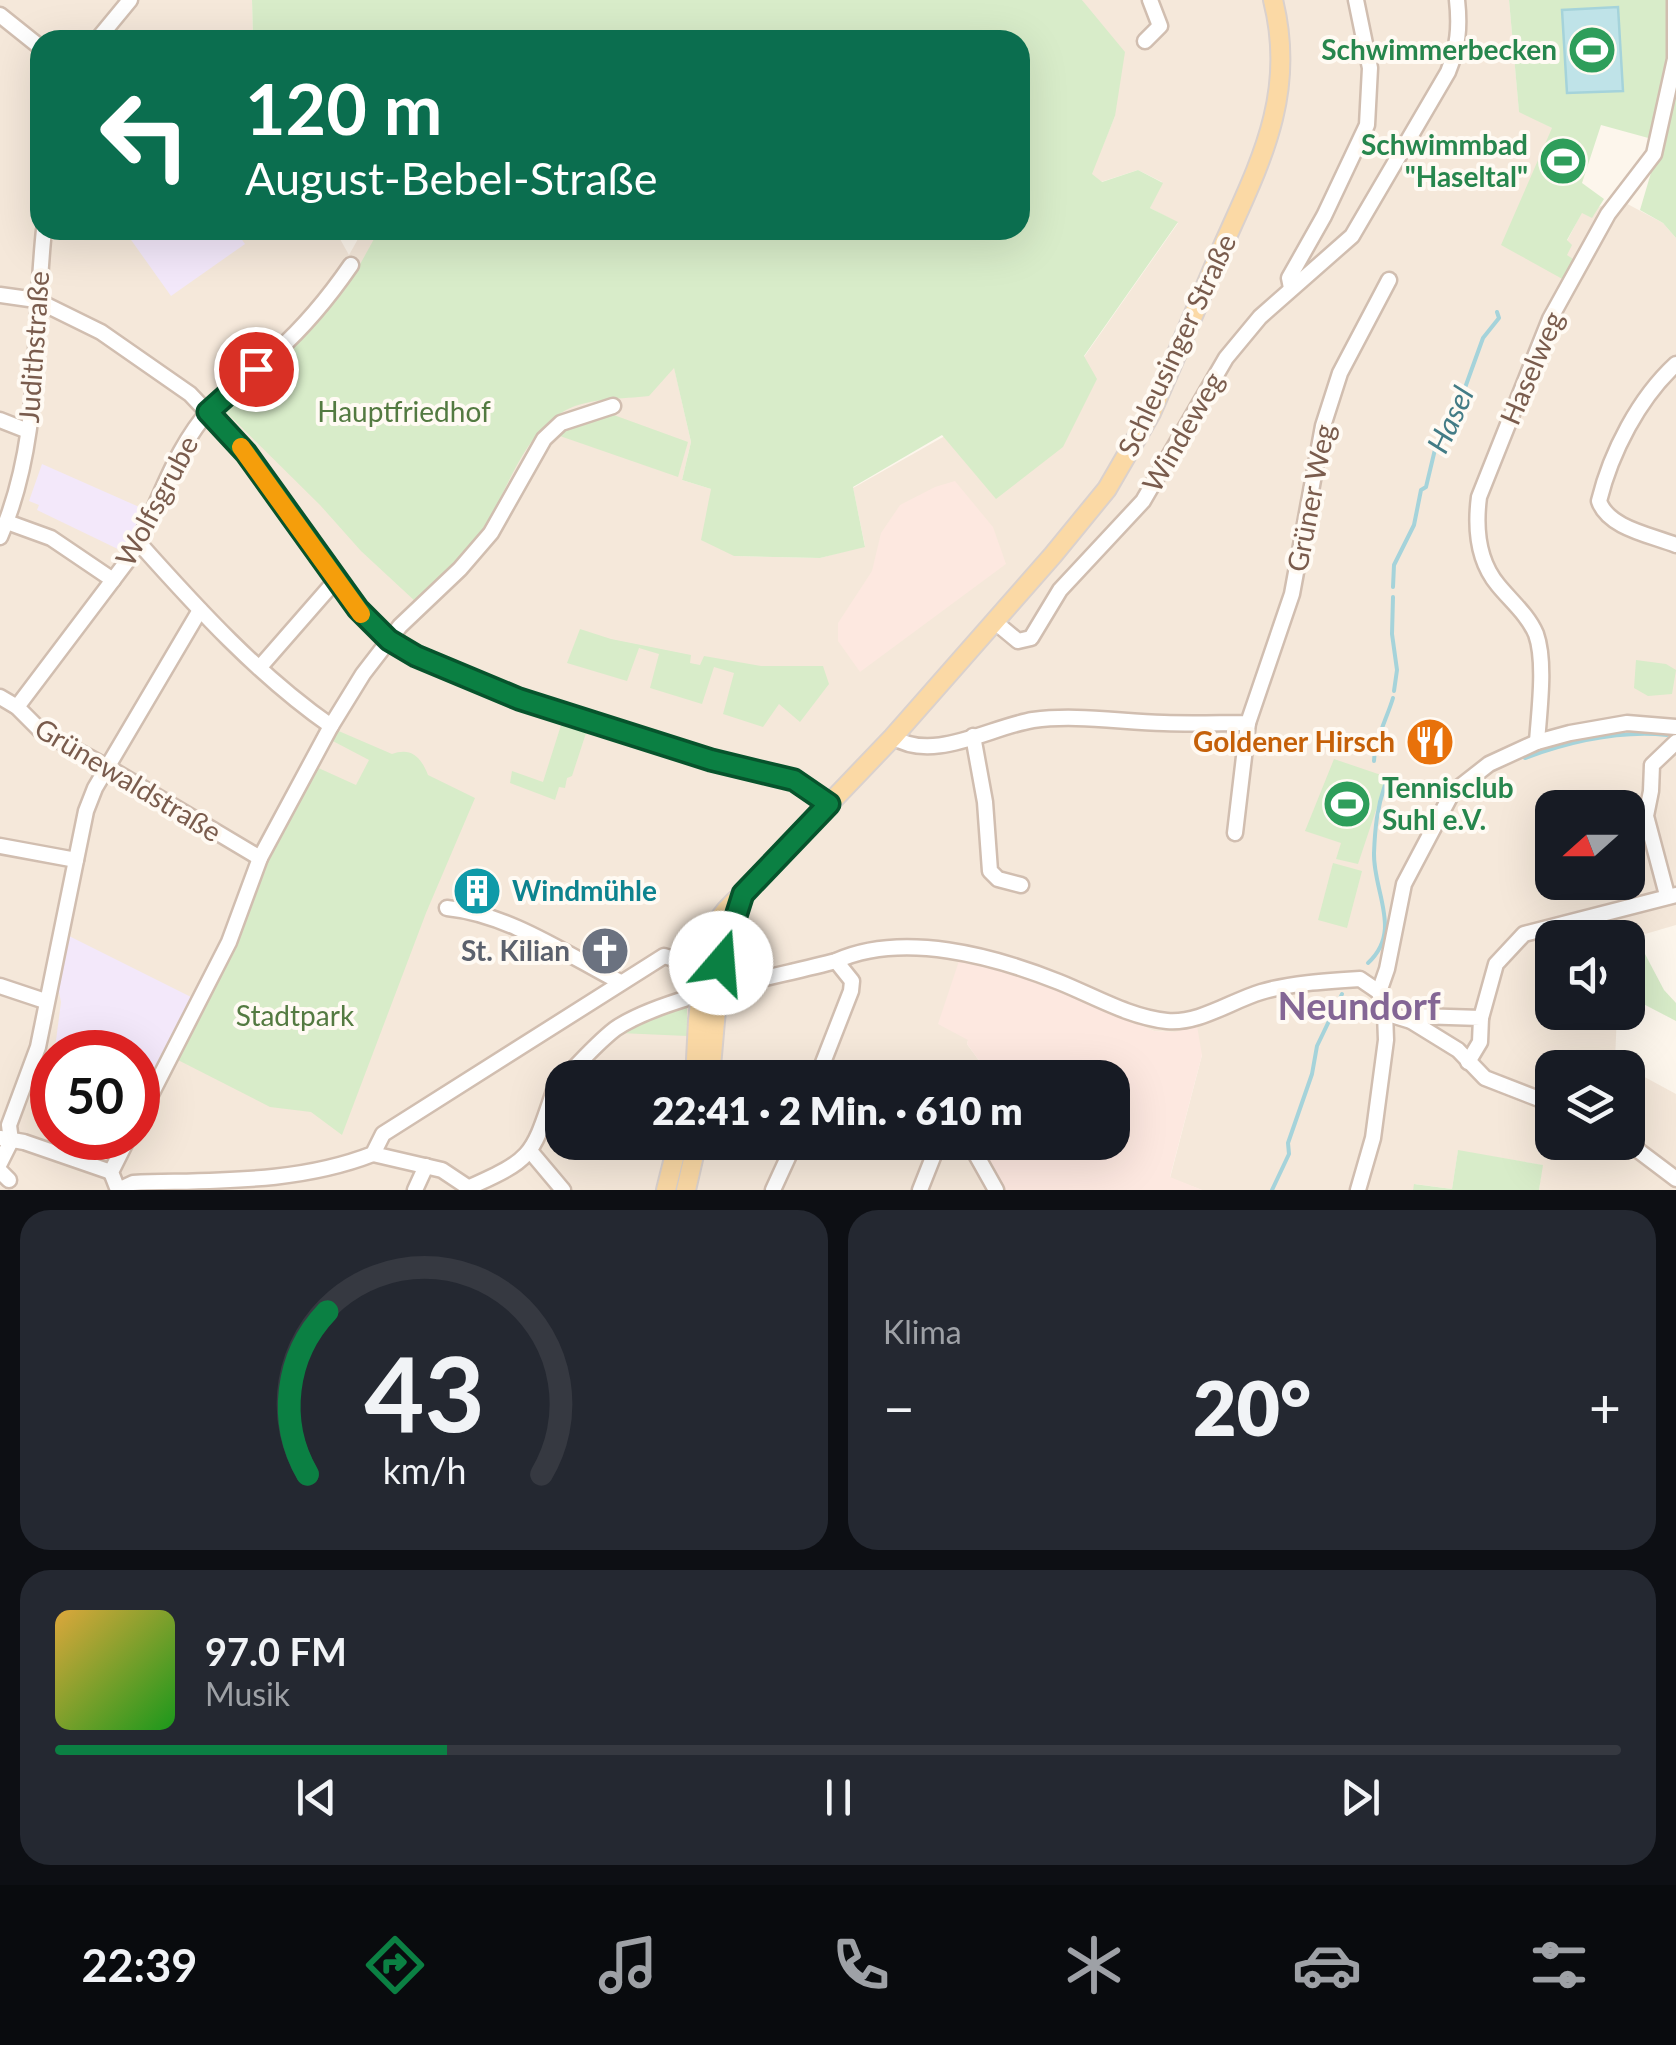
<!DOCTYPE html>
<html lang="de">
<meta charset="utf-8">
<style>
:root{--surface:#171b24;--page:#242831;--text:#f1f3f6;--muted:#9ea1a6;--line:#363941;--accent:#0b8043}
body{margin:0;font-family:Lato,sans-serif;background:var(--page);color:var(--text);height:100vh;display:flex;flex-direction:column;font-size:38px;white-space:nowrap}
*{box-sizing:border-box;margin:0}
p{font-size:32px;color:var(--muted)}
.icon{flex:none;width:55px;height:55px;fill:none;stroke:currentColor;stroke-width:2;stroke-linecap:round;stroke-linejoin:round}
.map{position:relative;height:1190px;overflow:hidden}
.drawer{display:flex;flex-direction:column;gap:20px;padding:20px;background:#0d0f14;flex:1}
.drawer>*{flex:none}
.banner{position:absolute;left:30px;top:30px;width:1000px;height:210px;border-radius:30px;box-shadow:0 10px 40px #0002;background:#0b6e4f;color:#fff;overflow:hidden}
.needle{width:65px;rotate:249deg}
.buttons{position:absolute;left:1535px;top:790px;display:grid;gap:20px}
.buttons a{display:grid;place-items:center;width:110px;height:110px;border-radius:20px;background:var(--surface);box-shadow:0 10px 40px #0002;font-size:50px}
.speed{position:absolute;left:30px;top:1030px;display:flex;gap:20px;font-size:50px;font-weight:700;text-align:center}
.speed>*{display:grid;place-content:center;width:130px;height:130px;border-radius:50%;background:var(--surface);box-shadow:0 10px 40px #0002;line-height:1}
.speed .limit{border:15px solid #d22;background:#fff;color:#111}
.pin{position:absolute;display:grid;place-items:center;width:85px;height:85px;color:#fff;margin:-42px;border:5px solid #fff;border-radius:50%;box-shadow:0 2px 10px #0007}
.me{position:absolute;width:110px;margin:-55px;rotate:18deg;stroke-linejoin:round;filter:drop-shadow(0 0 8px #0008)}
.turn{display:flex;align-items:center;gap:35px;height:210px;padding:0 50px;font-size:45px}
.turn .icon{width:130px;height:130px;stroke-width:2.5}
.turn b{display:block;font-size:70px;line-height:85px}
.big{font-size:75px;font-weight:800;line-height:1.1}
.drawer .card{flex:1;display:flex;flex-direction:column;justify-content:center;gap:15px;min-width:0;padding:0 35px;border-radius:30px;background:var(--page)}
.drawer .dial{align-items:center;gap:0}
.dial svg{height:260px;overflow:visible;fill:none;stroke:var(--line);stroke-width:7;stroke-linecap:round;text-anchor:middle}
.dial text{fill:var(--text);stroke:none}
.song{display:flex;align-items:center;gap:30px}
.cover{width:120px;height:120px;border-radius:15px;background:linear-gradient(135deg,hsl(40 70% 55%),hsl(120 70% 35%))}
.played{height:10px;border-radius:5px;background:linear-gradient(90deg,var(--accent) 25%,var(--line) 25%)}
.keys{display:flex;justify-content:space-around;direction:ltr}
.heat{display:flex;justify-content:space-between;align-items:center;font-size:55px;direction:ltr}
.drawer .tiles{flex:1;display:grid;gap:20px;grid-template-columns:1fr 1fr}
.card:last-child{grid-column:span 2}
.trip{position:absolute;left:545px;top:1060px;width:585px;height:100px;border-radius:30px;background:var(--surface);box-shadow:0 10px 40px #0002;font-weight:800;line-height:100px;text-align:center}
.tabs{display:flex;height:160px;justify-content:space-around;align-items:center;background:#090b0e;color:var(--muted)}
.tabs .icon{width:70px;height:70px}
.tabs .current{color:var(--accent)}
.tabs b{font-size:45px;color:var(--text)}
.map>svg:first-child{display:block}
</style>
<div class="map">
<svg width="1676" height="1190" viewBox="0 0 1676 1190">
<rect width="100%" height="100%" fill="#fdf6ec"/>
<path fill="#f5e8da" fill-rule="evenodd" d="M 0,0 L 252,0 L 253,40 L 40,40 L 40,230 L 335,230 L 349,255 L 363,230 L 582,230 L 627,264 L 674,367 L 691,442 L 682,480 L 711,489 L 734,556 L 820,558 L 865,546 L 853,488 L 1084,357 L 1178,223 L 1150,208 L 1162,182 L 1138,170 L 1101,182 L 1091,174 L 1115,116 L 1082,0 L 1509,0 L 1519,111 L 1552,128 L 1567,255 L 1567,241 L 1582,212 L 1620,200 L 1663,223 L 1676,238 L 1676,925 L 1628,939 L 1552,938 L 1552,1012 L 1617,1013 L 1615,1061 L 1626,1067 L 1552,1068 L 1552,1142 L 1628,1142 L 1628,1068 L 1676,1094 L 1676,1190 L 1539,1190 L 1542,1165 L 1458,1151 L 1452,1189 L 1415,1184 L 1413,1190 L 1202,1190 L 1170,1178 L 1202,1055 L 1175,1032 L 1154,1031 L 1036,979 L 968,1040 L 967,1044 L 991,1077 L 562,1078 L 562,1142 L 978,1143 L 994,1168 L 1001,1190 L 0,1190 ZM 1552,808 L 1628,808 L 1628,882 L 1552,882 ZM 52,1052 L 138,1052 L 138,1138 L 52,1138 Z"/>
<g fill="#fde8e0">
<polygon points="955,481 993,527 1006,564 860,672 838,641 838,623 872,571 881,533 900,505 935,487"/>
<polygon points="959,961 1036,979 1154,1031 1175,1032 1197,1026 1202,1055 1170,1177 1202,1190 1001,1190 994,1168 978,1143 1112,1142 1112,1078 991,1077 967,1044 968,1040 938,1024"/>
</g>
<g fill="#f3e8fa">
<polygon points="124,230 235,230 245,244 171,296"/>
<polygon points="42,464 146,510 124,552 37,510 39,505 29,501"/>
<polygon points="69,936 193,998 141,1093 138,1092 138,1052 63,1052 55,1048 61,1002 58,987"/>
</g>
<g fill="#d8ecc9">
<path d="M 252,0 L 1082,0 L 1125,52 L 1115,116 L 1092,174 L 1102,182 L 1138,170 L 1163,183 L 1150,208 L 1178,222 L 1084,356 L 1097,379 L 1063,447 L 996,499 L 942,435 L 853,487 L 865,547 L 820,558 L 734,556 L 701,540 L 711,489 L 682,480 L 691,442 L 674,368 L 649,396 C 623,399 589,398 566,410 C 523,433 508,491 483,529 C 465,557 441,579 416,602 L 361,551 L 320,505 L 224,410 L 320,319 L 353,277 L 379,230 L 1020,230 L 1020,40 L 253,40 Z"/>
<polygon points="1509,0 1675,0 1675,59 1652,139 1601,125 1582,183 1604,199 1592,218 1582,213 1567,240 1572,245 1567,255 1576,261 1566,281 1501,245 1552,128 1519,112"/>
<polygon points="1676,68 1676,238 1663,223 1640,210 1663,132"/>
<polygon points="611,414 688,442 678,477 557,435 563,427"/>
<polygon points="580,629 611,639 691,655 690,663 700,665 704,656 761,666 823,666 829,684 800,722 779,704 763,727 723,714 734,673 714,667 702,704 650,688 659,654 639,648 627,681 567,663"/>
<polygon points="1636,660 1666,664 1676,670 1672,694 1648,696 1634,688"/>
<polygon points="562,722 587,730 572,776 567,778 565,788 559,787 555,800 510,783 512,771 543,782"/>
<path d="M 334,729 L 392,754 C 411,747 421,757 428,775 L 475,798 L 426,913 L 342,1135 L 311,1112 L 270,1107 L 174,1058 L 263,859 L 314,766 L 356,785 L 369,760 L 329,739 Z"/>
<polygon points="1334,759 1387,777 1358,864 1336,859 1341,843 1305,831"/>
<polygon points="1333,863 1362,871 1347,928 1318,920"/>
<polygon points="1636,937 1664,990 1676,1003 1676,1021 1628,996 1628,939"/>
<polygon points="687,1007 687,1036 620,1033 641,1021"/>
<polygon points="1458,1150 1543,1165 1539,1190 1413,1190 1414,1184 1452,1189"/>
</g>
<polygon fill="#bfe3e8" stroke="#a5d3da" stroke-width="2.5" points="1618,7 1623,91 1567,93 1562,10"/>
<g fill="none" stroke-linecap="round" stroke-linejoin="round">
<g stroke="#a5d3da" stroke-width="4">
<polyline points="1393,587 1394,565 1414,525 1421,490 1426,487 1437,441 1449,432 1483,338 1499,318 1497,312"/>
<polyline points="1393,597 1392,634 1397,670 1394,691"/>
<path d="M 1525,758 C 1571,741 1618,730 1667,735"/>
<path d="M 1374,761 C 1375,740 1387,718 1393,698"/>
<path d="M 1368,963 C 1403,931 1373,892 1374,853 C 1375,828 1377,808 1385,785"/>
<polyline points="1272,1190 1289,1154 1288,1143 1312,1074 1317,1046 1342,994"/>
</g>
<g stroke="#d1beb0" stroke-width="19">
<g id="minor">
<polyline points="0,15 40,47"/>
<polyline points="97,40 130,0"/>
<polyline points="1145,41 1160,26 1150,0"/>
<polyline points="1291,288 1289,278 1324,216 1367,125 1370,68 1356,0"/>
<polyline points="0,295 36,300 101,332 190,394 246,453 347,596 368,622 389,640 416,656 519,699 711,760 794,780 829,804"/>
<path d="M 1676,364 C 1639,398 1611,452 1599,501 C 1608,528 1651,535 1676,545"/>
<polyline points="0,420 28,431"/>
<polyline points="7,522 51,538 113,580"/>
<path d="M 0,537 C 42,441 33,333 44,230"/>
<path d="M 139,543 C 197,608 259,676 331,726"/>
<path d="M 995,622 L 1018,641 L 1031,638 L 1060,590 L 1143,501 L 1226,358 L 1260,317 L 1352,236 L 1448,72 C 1458,47 1460,27 1457,0"/>
<polyline points="260,667 336,580"/>
<polyline points="0,697 17,707 41,731 109,768 260,858"/>
<path d="M 17,707 L 128,560 C 160,508 169,455 212,407 C 231,386 256,370 276,352 C 305,326 329,297 351,265"/>
<polyline points="973,736 985,802 990,871 998,879 1021,885"/>
<path d="M 893,737 C 933,763 990,727 1033,720 C 1076,714 1121,722 1164,723 C 1192,724 1220,723 1248,723 L 1292,594 L 1323,426 L 1340,373 L 1389,280"/>
<path d="M 1537,742 C 1539,712 1546,662 1536,634 C 1528,615 1511,601 1498,585 C 1478,561 1475,528 1479,497 L 1550,319 L 1608,214 L 1654,154 L 1675,59 L 1675,0"/>
<polyline points="1235,833 1248,723"/>
<polyline points="0,846 76,860"/>
<polyline points="1667,895 1646,816 1651,791 1652,765 1676,742"/>
<path d="M 447,908 C 508,914 566,954 620,982"/>
<polyline points="0,986 45,1001"/>
<polyline points="1385,1013 1411,1021 1458,1050 1485,1078 1552,1104"/>
<polyline points="1481,1018 1496,964 1524,934 1676,895"/>
<polyline points="1411,1021 1418,1016 1481,1018 1480,1042 1468,1062"/>
<polyline points="821,1067 847,1078"/>
<path d="M 565,1078 C 581,1061 597,1043 615,1029 C 663,996 777,977 836,961 C 903,931 994,956 1059,982 C 1094,996 1129,1017 1167,1021 C 1199,1024 1231,1001 1261,992 C 1291,983 1328,981 1360,979 L 1379,992"/>
<polyline points="817,1078 851,991 852,981 836,961"/>
<polyline points="138,1120 229,942 260,858 331,726 363,674 400,626 460,569 491,533 544,439 561,423 613,406"/>
<polyline points="0,1138 24,1142 111,1172"/>
<polyline points="969,1142 996,1190"/>
<polyline points="1627,1142 1676,1179"/>
<polyline points="531,1152 563,1190"/>
<polyline points="373,1154 442,1170 472,1190"/>
<polyline points="0,1163 11,1141 9,1125 38,1047 86,811 95,788 200,610"/>
<polyline points="0,1171 9,1180"/>
<path d="M 470,1187 C 535,1158 532,1155 555,1088 L 562,1081"/>
<path d="M 118,1190 L 133,1183 C 214,1180 296,1184 373,1154 L 383,1134 L 664,956 L 674,959"/>
<polyline points="118,1190 111,1172 128,1138"/>
<polyline points="415,1190 426,1166"/>
<polyline points="773,1190 795,1142"/>
<polyline points="920,1190 939,1142"/>
<polyline points="1358,1190 1373,1138 1386,1040 1385,1013 1379,992 1387,969 1404,884 1452,793 1489,764 1537,742 1570,733 1627,723 1676,727"/>
</g>
</g>
<g stroke="#dad1cd" stroke-width="22">
<g id="major">
<polyline points="721,963 743,894"/>
<path d="M 704,964 C 711,930 716,916 743,894 L 893,737 L 1053,555 L 1107,489 L 1151,413 C 1174,361 1196,309 1218,257 C 1256,170 1298,99 1273,0"/>
<polyline points="695,1078 698,1021"/>
<polyline points="710,1078 715,1021"/>
<polyline points="666,1190 678,1142"/>
<polyline points="686,1190 697,1142"/>
</g>
</g>
<use href="#minor" stroke="#fff" stroke-width="14"/>
<use href="#major" stroke="#fbd9a5" stroke-width="18"/>
<g stroke="#dad1cd" stroke-width="22" stroke-linecap="butt">
<g id="major-bridge">
<polyline points="698,1021 704,964"/>
<polyline points="715,1021 721,963"/>
</g>
</g>
<use href="#major-bridge" stroke="#fbd9a5" stroke-width="18"/>
</g>
<g fill="none" stroke-linecap="round" stroke-linejoin="round">
<g stroke="#07532c" stroke-width="25">
<polyline id="route" points="256,369 208,412 246,453 358,609 389,640 416,656 519,699 711,760 794,780 829,804 743,894 721,963"/>
</g>
<use href="#route" stroke="#0b8043" stroke-width="18"/>
<polyline stroke="#f59e0b" stroke-width="18" points="241,447 361,614"/>
</g>
<defs>
<g id="stadium-disc" transform="scale(2.5)"><circle r="9.5" fill="#2e9e5b" stroke="#fffaf3"/><path d="M0-5a6.5 5 0 1 0 0 10a6.5 5 0 1 0 0-10ZM-3.5-1.8h7v3.6h-7Z" fill="#fff"/></g>
<g id="restaurant-disc" transform="scale(2.5)"><circle r="9.5" fill="#e8710a" stroke="#fffaf3"/><path d="M-5-6h1v4h1v-4h1v4h1v-4h1v5L-1.5 .5V6h-2V.5L-5-1ZM5-6V6H3V1.5H1.5Q1.5-4 5-6Z" fill="#fff"/></g>
<g id="building-disc" transform="scale(2.5)"><circle r="9.5" fill="#0f9aa8" stroke="#fffaf3"/><path d="M-4-6H4V6H1V3H-1V6H-4ZM-2.5-4.3h1.7v1.8h-1.7ZM.8-4.3h1.7v1.8H.8ZM-2.5-1h1.7V.8h-1.7ZM.8-1h1.7V.8H.8Z" fill="#fff"/></g>
<g id="church-disc" transform="scale(2.5)"><circle r="9.5" fill="#6b7280" stroke="#fffaf3"/><path d="M-1.2-6h2.4v3.5h3.3v2.4h-3.3V6h-2.4V-.1h-3.3v-2.4h3.3Z" fill="#fff"/></g>
</defs>
<g fill-rule="evenodd">
<use href="#stadium-disc" x="1592" y="50"/>
<use href="#stadium-disc" x="1563" y="161"/>
<use href="#restaurant-disc" x="1430" y="742"/>
<use href="#stadium-disc" x="1347" y="804"/>
<use href="#building-disc" x="477" y="891"/>
<use href="#church-disc" x="605" y="951"/>
</g>
<g text-anchor="middle" stroke-width="8" stroke-linejoin="round" paint-order="stroke">
<g font-size="28" font-weight="bold" fill="#27864d" stroke="#fffaf3" text-anchor="end">
<text x="1557" y="60">Schwimmerbecken</text>
<text x="1528" y="155">Schwimmbad<tspan x="1528" dy="32">"Haseltal"</tspan></text>
<text x="1382" y="798" text-anchor="start">Tennisclub<tspan x="1382" dy="32">Suhl e.V.</tspan></text>
</g>
<g font-size="28" fill="#7a5c4d" stroke="#fffaf3">
<text transform="translate(1177 345) rotate(-65)" y="10">Schleusinger Straße</text>
<text transform="translate(34 347) rotate(-86)" y="10">Judithstraße</text>
<text transform="translate(1532 368) rotate(-67)" y="10">Haselweg</text>
<text transform="translate(1183 432) rotate(-60)" y="10">Windeweg</text>
<text transform="translate(1311 498) rotate(-79)" y="10">Grüner Weg</text>
<text transform="translate(157 501) rotate(-62)" y="10">Wolfsgrube</text>
<text transform="translate(128 780) rotate(31)" y="10">Grünewaldstraße</text>
</g>
<g font-size="28" fill="#537a41" stroke="#fffaf3">
<text x="404" y="422">Hauptfriedhof</text>
<text x="295" y="1026">Stadtpark</text>
</g>
<g font-size="28" font-weight="bold" fill="#c56008" stroke="#fffaf3" text-anchor="end">
<text x="1395" y="752">Goldener Hirsch</text>
</g>
<g font-size="28" font-weight="bold" fill="#0d838f" stroke="#fffaf3" text-anchor="start">
<text x="512" y="901">Windmühle</text>
</g>
<g font-size="28" font-weight="bold" fill="#5b616d" stroke="#fffaf3" text-anchor="end">
<text x="570" y="961">St. Kilian</text>
</g>
<g font-size="30" font-style="italic" fill="#437c86" stroke="#fffaf3">
<text transform="translate(1451 420) rotate(-65)" y="10">Hasel</text>
</g>
<g font-size="38" font-weight="bold" fill="#846695" stroke="#fffaf3">
<text x="1359" y="1020">Neundorf</text>
</g>
</g>
</svg>
<div class="buttons">
<a><svg class="needle" viewBox="-14 -14 28 28"><path d="M0-13l5 13h-10z" fill="#e53935"/><path d="M0 13l5-13h-10z" fill="#9ea1a6"/></svg></a>
<a><svg class="icon" aria-label="sound" viewBox="0 0 24 24"><path d="M4 9h4l5-4v14l-5-4H4zM17 9q2 3 0 6"/></svg></a>
<a><svg class="icon" aria-label="layers" viewBox="0 0 24 24"><path d="M12 4l9 5-9 5-9-5zM3 14l9 5 9-5"/></svg></a>
</div>
<div class="speed"><div class="limit">50</div></div>
<div class="pin" style="left:256px;top:369px;background:#d93025"><svg class="icon" aria-label="arrive" viewBox="0 0 24 24"><path d="M6 21V4h12l-3 4 3 4H6"/></svg></div>
<svg class="me" style="left:721px;top:963px" viewBox="-20 -20 40 40"><circle r="19" fill="#fff"/><path d="M0-13L10 11 0 6-10 11z" fill="#0b8043"/></svg>
<div class="trip">22:41 · 2 Min. · 610 m</div>
<div class="banner">
<div class="turn"><svg class="icon" aria-label="left" viewBox="0 0 24 24"><path d="M17 20v-9H6M10 6l-5 5 5 5"/></svg><div><b>120 m</b>August-Bebel-Straße</div></div>
</div>
</div>
<section class="drawer">
<div class="tiles">
<div class="card dial"><svg viewBox="0 0 100 80">
<path d="M14 69A42 42 0 1 1 86 69"/>
<path d="M14 69A42 42 0 0 1 20 19" stroke="#0b8043"/>
<text x="50" y="56" font-size="32" font-weight="700">43</text>
<text x="50" y="72" font-size="11">km/h</text>
</svg></div>
<div class="card"><p>Klima</p>
<div class="heat"><a>−</a><b class="big">20°</b><a>+</a></div>
</div>
<div class="card">
<div class="song"><i class="cover"></i><div><b>97.0 FM</b><p>Musik</p></div></div>
<div class="played"></div>
<div class="keys"><svg class="icon" aria-label="previous" viewBox="0 0 24 24"><path d="M18 5L8 12l10 7zM5 5v14"/></svg><svg class="icon" aria-label="pause" viewBox="0 0 24 24"><path d="M8 5v14M16 5v14"/></svg><svg class="icon" aria-label="next" viewBox="0 0 24 24"><path d="M6 5l10 7-10 7zM19 5v14"/></svg></div>
</div>
</div>
</section>
<nav class="tabs">
<b>22:39</b>
<svg class="icon current" aria-label="directions" viewBox="0 0 24 24"><path d="M12 3l9 9-9 9-9-9zM9 14v-3h6M13 9l2 2-2 2"/></svg>
<svg class="icon" aria-label="music" viewBox="0 0 24 24"><path d="M9 18V5l10-2v13"/><circle cx="6" cy="18" r="3"/><circle cx="16" cy="16" r="3"/></svg>
<svg class="icon" aria-label="phone" viewBox="0 0 24 24"><path d="M5 4h4l2 5-3 2q2 4 5 5l2-3 5 2v4C11 20 4 13 5 4z"/></svg>
<svg class="icon" aria-label="climate" viewBox="0 0 24 24"><path d="M12 3v18M4 7l16 10M4 17L20 7"/></svg>
<svg class="icon" aria-label="car" viewBox="0 0 24 24"><path d="M5 17H2v-5l4-1 3-4h7l3 4 3 1v5h-3M9 17h6M6 11h13"/><circle cx="7" cy="17" r="2"/><circle cx="17" cy="17" r="2"/></svg>
<svg class="icon" aria-label="filters" viewBox="0 0 24 24"><path d="M4 7h16M4 17h16"/><circle cx="9" cy="7" r="2"/><circle cx="15" cy="17" r="2"/></svg>
</nav>
